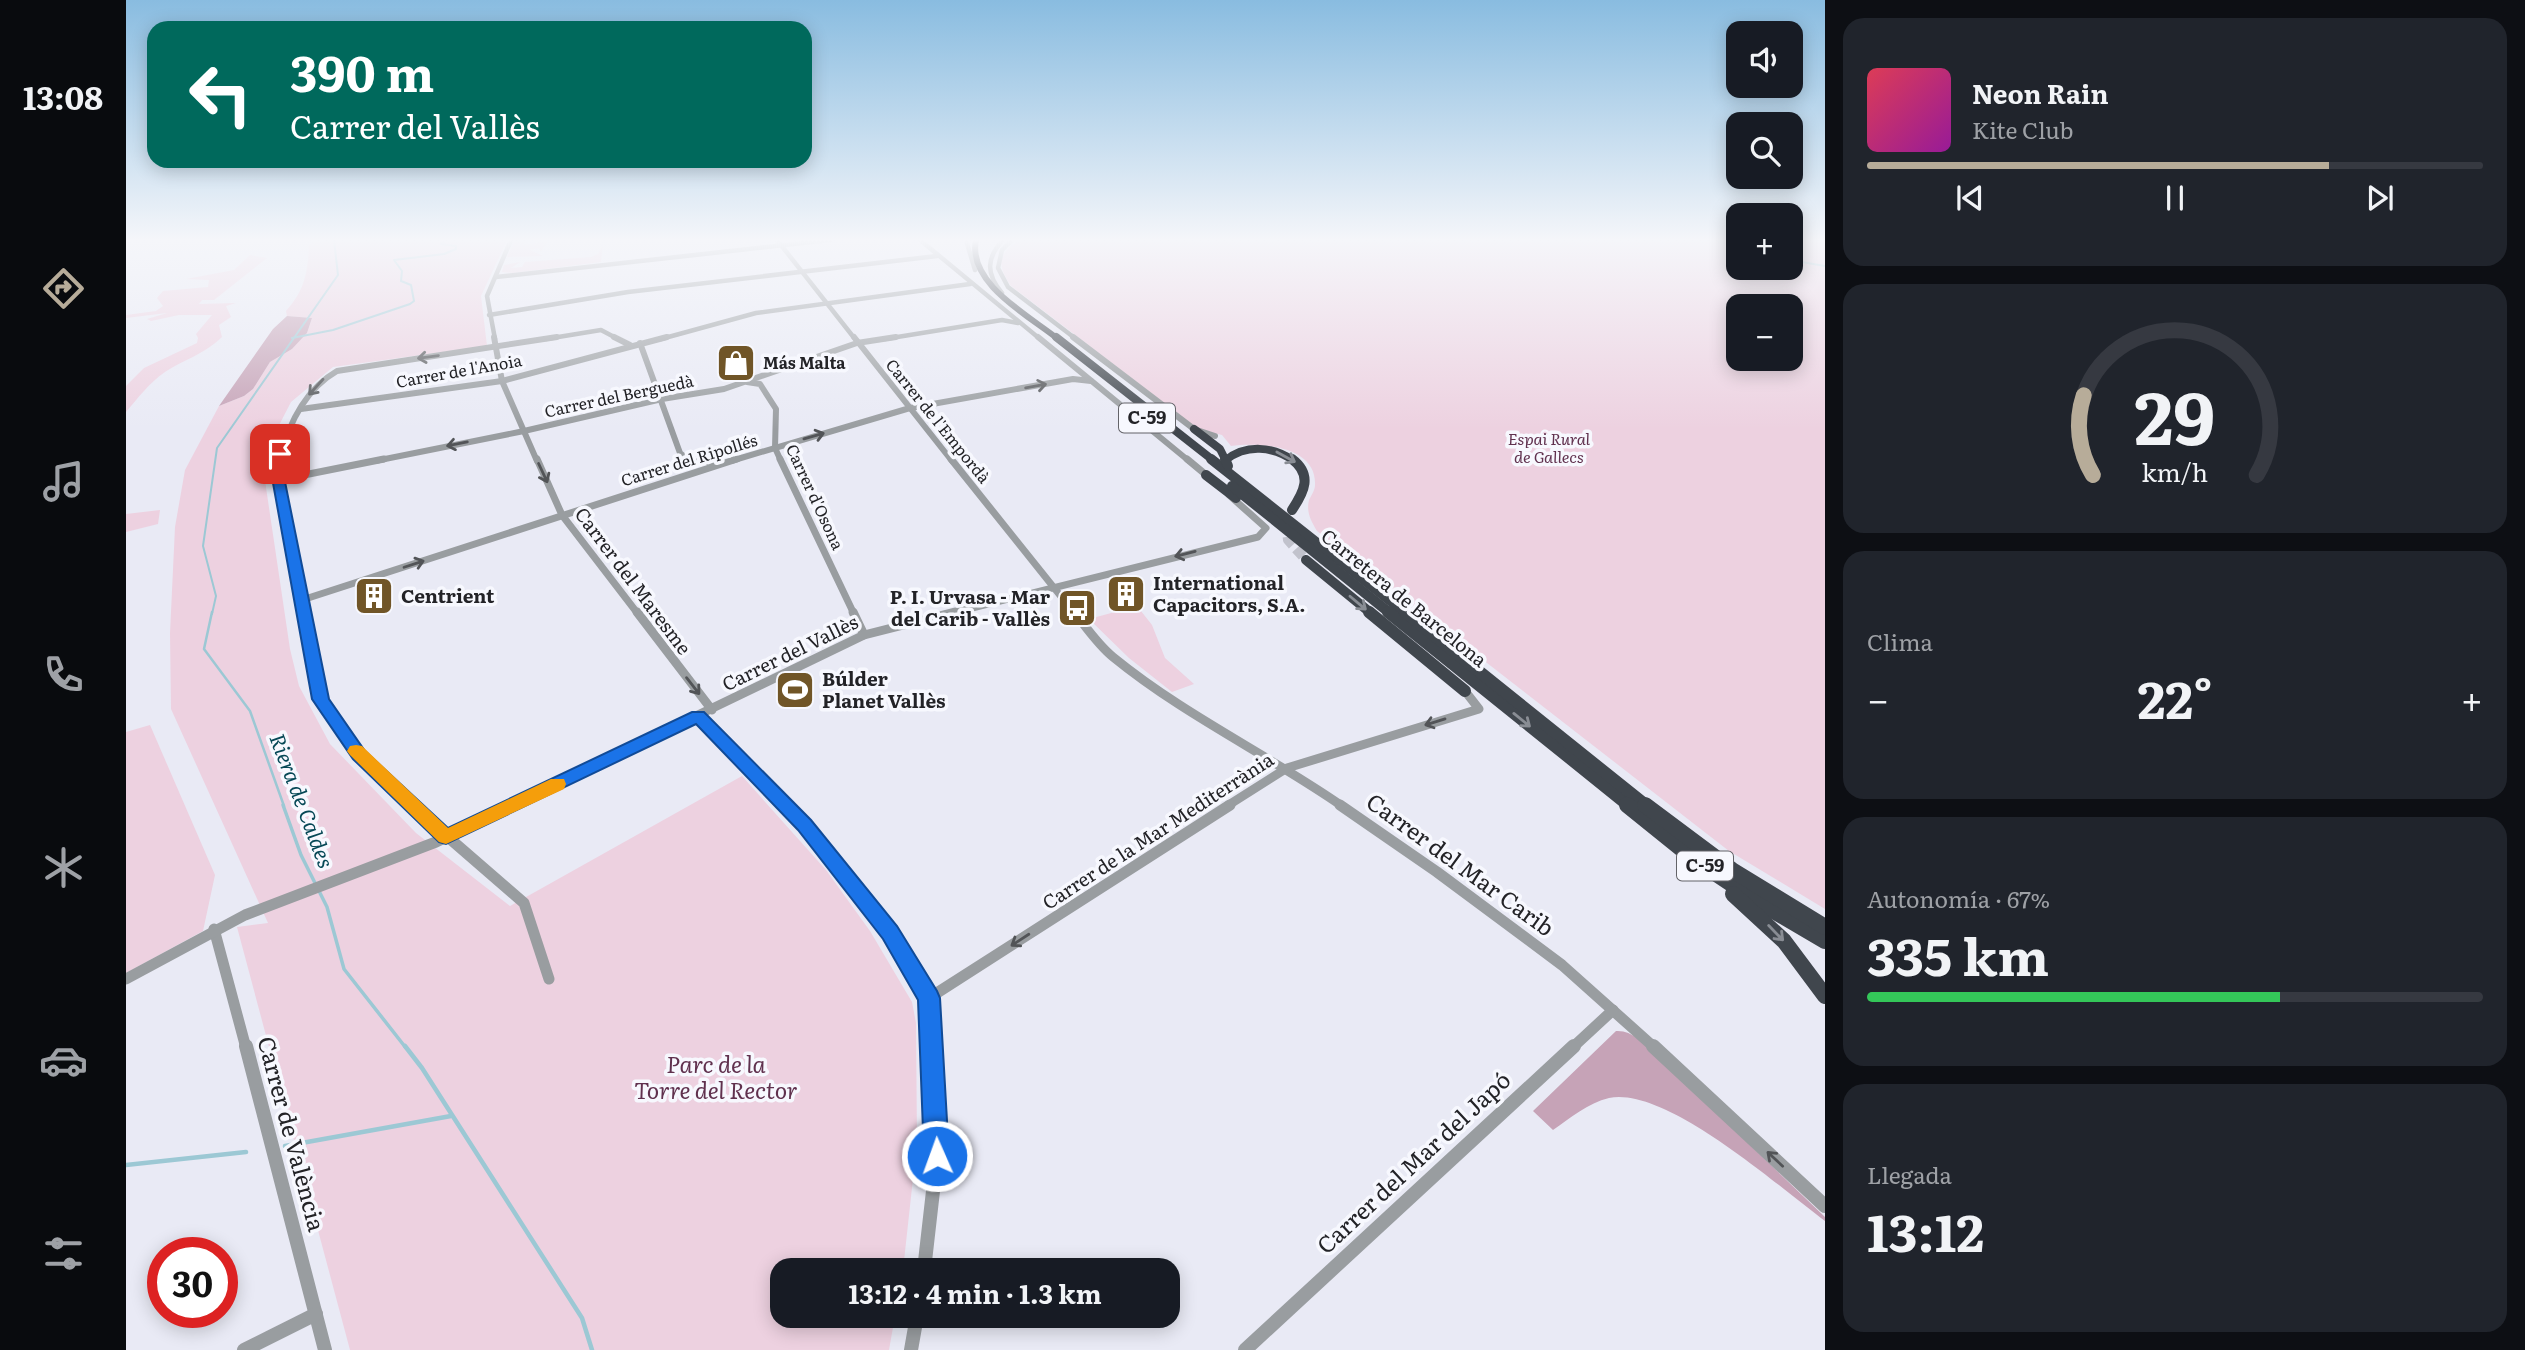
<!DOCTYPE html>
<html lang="es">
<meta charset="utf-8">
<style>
:root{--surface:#171b24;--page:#20242c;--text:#f1f3f6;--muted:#9ea1a6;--line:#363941;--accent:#b7ac99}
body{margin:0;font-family:Literata,serif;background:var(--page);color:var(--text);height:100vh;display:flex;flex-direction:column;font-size:26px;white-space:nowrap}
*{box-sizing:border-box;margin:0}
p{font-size:23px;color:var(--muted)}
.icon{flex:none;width:38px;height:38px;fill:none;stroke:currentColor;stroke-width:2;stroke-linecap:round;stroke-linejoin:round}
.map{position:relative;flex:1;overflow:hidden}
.sheet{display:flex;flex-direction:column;gap:18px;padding:18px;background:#0d0f14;width:700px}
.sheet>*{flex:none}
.hud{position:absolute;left:21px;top:21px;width:665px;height:147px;border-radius:21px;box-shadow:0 4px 18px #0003;background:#00695c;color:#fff;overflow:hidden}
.tools{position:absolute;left:1600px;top:21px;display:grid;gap:14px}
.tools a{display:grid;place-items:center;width:77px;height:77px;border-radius:14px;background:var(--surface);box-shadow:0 4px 18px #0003;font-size:35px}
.speed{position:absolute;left:21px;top:1237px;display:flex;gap:14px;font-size:35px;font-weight:700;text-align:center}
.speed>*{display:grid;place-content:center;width:91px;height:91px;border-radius:50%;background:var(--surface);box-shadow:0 4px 18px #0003;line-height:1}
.speed .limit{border:10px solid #d22;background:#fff;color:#111}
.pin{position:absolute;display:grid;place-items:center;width:60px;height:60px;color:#fff;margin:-30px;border-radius:14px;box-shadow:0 4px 10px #0006}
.me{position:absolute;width:77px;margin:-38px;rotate:358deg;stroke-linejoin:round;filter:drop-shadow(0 0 5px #0008)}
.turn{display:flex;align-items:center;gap:24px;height:147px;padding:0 28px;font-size:32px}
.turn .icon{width:91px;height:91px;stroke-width:2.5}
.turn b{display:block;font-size:49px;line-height:60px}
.big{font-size:52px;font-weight:700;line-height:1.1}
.sheet .card{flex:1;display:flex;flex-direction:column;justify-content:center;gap:10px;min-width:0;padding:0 24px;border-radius:21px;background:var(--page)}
.sheet .dial{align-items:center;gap:0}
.dial svg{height:182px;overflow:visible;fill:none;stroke:var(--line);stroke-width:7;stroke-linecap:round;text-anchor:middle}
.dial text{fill:var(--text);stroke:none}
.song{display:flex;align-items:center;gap:21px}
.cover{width:84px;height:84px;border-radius:10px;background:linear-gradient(135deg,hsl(350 70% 55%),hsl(300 70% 35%))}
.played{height:7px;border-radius:4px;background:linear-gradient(90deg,var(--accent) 75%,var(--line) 75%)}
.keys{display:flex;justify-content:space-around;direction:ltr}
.heat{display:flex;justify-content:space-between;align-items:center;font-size:38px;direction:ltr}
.charge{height:10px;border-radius:5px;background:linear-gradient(90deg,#34c759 67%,var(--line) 0)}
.trip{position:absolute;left:644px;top:1258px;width:410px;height:70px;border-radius:21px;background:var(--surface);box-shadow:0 4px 18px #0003;font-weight:700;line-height:70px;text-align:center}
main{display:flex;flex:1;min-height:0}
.tabs{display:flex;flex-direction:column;width:126px;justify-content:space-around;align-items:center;background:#090b0e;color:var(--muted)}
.tabs .icon{width:49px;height:49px}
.tabs .on{color:var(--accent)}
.tabs b{font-size:32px;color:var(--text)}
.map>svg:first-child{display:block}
</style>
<main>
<nav class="tabs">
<b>13:08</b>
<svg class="icon on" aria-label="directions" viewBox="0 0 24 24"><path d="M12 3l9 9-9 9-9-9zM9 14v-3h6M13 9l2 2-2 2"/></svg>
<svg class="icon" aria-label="music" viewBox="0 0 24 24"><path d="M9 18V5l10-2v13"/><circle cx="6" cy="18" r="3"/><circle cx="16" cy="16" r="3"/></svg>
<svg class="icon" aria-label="phone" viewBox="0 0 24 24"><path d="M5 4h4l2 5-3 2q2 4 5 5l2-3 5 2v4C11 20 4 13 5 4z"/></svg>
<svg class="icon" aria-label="climate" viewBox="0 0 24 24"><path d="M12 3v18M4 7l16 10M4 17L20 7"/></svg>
<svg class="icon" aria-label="car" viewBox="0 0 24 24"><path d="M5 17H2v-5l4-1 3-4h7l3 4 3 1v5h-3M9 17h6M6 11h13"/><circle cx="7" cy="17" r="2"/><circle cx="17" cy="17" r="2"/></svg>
<svg class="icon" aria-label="filters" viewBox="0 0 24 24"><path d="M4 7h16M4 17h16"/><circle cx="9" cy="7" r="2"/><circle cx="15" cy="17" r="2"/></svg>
</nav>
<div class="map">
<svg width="1699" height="1350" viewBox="0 0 1699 1350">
<rect width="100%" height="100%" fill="#e9eaf5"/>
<g fill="#edd1e0" fill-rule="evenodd">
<path d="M 195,240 L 381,240 L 355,296 L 361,346 L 207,367 L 165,402 L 148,435 L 138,474 L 164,649 L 173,686 L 204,744 L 290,833 L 384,906 L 616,776 L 700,870 L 744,931 L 786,1002 L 790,1023 L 791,1142 L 777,1270 L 656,1270 L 656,1316 L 769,1316 L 763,1350 L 224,1350 L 111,927 L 142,923 L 45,709 L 44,633 L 49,527 L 59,470 L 93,406 L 118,396 L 127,389 L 144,362 L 166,349 L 181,333 L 186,318 L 161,316 L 160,311 C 179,290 182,272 183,244 Z"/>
<polygon points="389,240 399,240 398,244 421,242 415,252 413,248 404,250 417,256 381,257"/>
<path d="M 895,240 L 1612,240 L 1612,268 L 1664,268 L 1664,240 L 1699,240 L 1699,909 L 1603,851 L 1191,531 C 1185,521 1180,512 1183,500 C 1185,496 1189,490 1189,485 C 1191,445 1132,442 1105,446 L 1096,435 L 1072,429 L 885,286 C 870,264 872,253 895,240 ZM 1612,306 L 1664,306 L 1664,359 L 1612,359 Z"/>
<polygon points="477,244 475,262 387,273 376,272 378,265 394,262 385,268 396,267 399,262 465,257 472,254"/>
<path d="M 124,255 L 141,258 L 88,300 L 76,300 L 73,304 L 110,303 L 100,306 L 105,317 L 93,325 L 96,337 C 77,355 59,359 39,372 C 23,383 12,398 0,412 L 0,386 L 18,368 L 71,343 L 72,338 L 70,334 L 86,315 L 53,315 L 25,321 L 21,319 L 41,313 L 0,318 L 0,315 L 30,311 L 37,306 L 31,298 L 37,291 L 82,287 L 83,280 L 60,279 L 108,270 Z"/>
<polygon points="34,510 32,524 0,532 0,514"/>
<polygon points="1011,606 1026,625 1039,658 1068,684 1046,692 1003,658 963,619"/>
<polygon points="24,725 89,875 77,931 0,973 0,732"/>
</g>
<g fill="#c6a3b7">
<polygon points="161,316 186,318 181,333 166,349 144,362 127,389 118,396 93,406 147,329"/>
<path d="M 1490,1031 C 1506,1030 1517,1043 1528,1053 L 1699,1217 L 1699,1221 C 1653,1187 1540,1086 1483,1098 C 1462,1103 1444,1118 1427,1130 L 1407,1111 Z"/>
</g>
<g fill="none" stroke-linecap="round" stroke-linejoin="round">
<g stroke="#9cc8d4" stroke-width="2">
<polyline points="1589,240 1612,246"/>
<polyline points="1664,260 1699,266"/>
<polyline points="166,338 207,330 284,304 288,301 285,285 275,281 276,271 268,260 318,254 330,249 330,246 315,244 318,241"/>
<polyline points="86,614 90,596 77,546 91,448 212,275 208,240"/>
</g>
<polyline stroke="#9cc8d4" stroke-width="2.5" points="86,612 78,649 124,711 158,806"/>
<g stroke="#9cc8d4" stroke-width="3.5">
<polyline points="157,805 175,855 190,885"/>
<polyline points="193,891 201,907 218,969 280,1048"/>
</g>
<g stroke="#9cc8d4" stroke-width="4.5">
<polyline points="279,1046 296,1068 456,1318 466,1350"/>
<polyline points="159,1146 325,1116"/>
<polyline points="0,1165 120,1152"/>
</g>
<polyline stroke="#c1c2cc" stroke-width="10" stroke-dasharray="10 5" stroke-linecap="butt" points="1160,522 1162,540 1180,560"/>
<g stroke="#999da0" stroke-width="4.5">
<polyline points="651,240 729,339"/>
<polyline points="794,240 914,339"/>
<polyline points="840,240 849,270"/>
<polyline points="886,240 876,250 872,268 882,287 950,339"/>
<polyline points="370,277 704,240"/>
<path d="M 876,293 C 860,274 860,258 877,240"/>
<polyline points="363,315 502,292 811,256"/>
<polyline points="369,339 361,296 385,240"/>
<polyline points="420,339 475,330 492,339"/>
<polyline points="535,339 630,313 844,284"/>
<polyline points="759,339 876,320 892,323"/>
</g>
<g stroke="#999da0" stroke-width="6">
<polyline points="368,337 376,381 411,461"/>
<polyline points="488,337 504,345"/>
<polyline points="728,337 826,461"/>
<polyline points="912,337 1063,461"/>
<polyline points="947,337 1068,429 1089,436"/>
<polyline points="514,343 554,453 564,461"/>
<polyline points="621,382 634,384 650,409 649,448 655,461"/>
<polyline points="175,409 376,381 541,337"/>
<path d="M 153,461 C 162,425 178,390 211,371 L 431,337"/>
<polyline points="249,461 398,431 536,399 598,389 731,343 770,337"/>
<polyline points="605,461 784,408 947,379 965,381"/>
</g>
<g stroke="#999da0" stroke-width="7">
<polyline points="154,459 151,472 178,614"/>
<polyline points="411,459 436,515 512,614"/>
<polyline points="561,459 570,462 589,461"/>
<polyline points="654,459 728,614"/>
<polyline points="825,459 949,614"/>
<polyline points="1061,459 1085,479"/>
<polyline points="153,480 258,459"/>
<polyline points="176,600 611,459"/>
<polyline points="822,614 1132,537 1140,528 1103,495"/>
</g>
<g stroke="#999da0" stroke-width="9">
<polyline points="178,612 194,699 237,760 287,806"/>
<polyline points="511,612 586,710"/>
<polyline points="727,612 738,635"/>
<path d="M 948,612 C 960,627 972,645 987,657 C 1058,715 1141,754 1216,806"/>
<polyline points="572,716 661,806"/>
<polyline points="383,806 738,635 829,612"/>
<polyline points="1101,806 1161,768 1353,709 1339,691"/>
</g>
<g stroke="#999da0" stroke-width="11">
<polyline points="285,805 398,903 423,979"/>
<polyline points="659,805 679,825 764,933 803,998 806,1048"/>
<polyline points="1214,805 1311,872 1436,965 1529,1048"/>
<polyline points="88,929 120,1048"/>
<polyline points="0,979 119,915 310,842 387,805"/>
<polyline points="803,998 1104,805"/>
<polyline points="1446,1048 1487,1010"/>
</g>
<g stroke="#999da0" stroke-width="14">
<polyline points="120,1046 199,1350"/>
<polyline points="1527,1046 1699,1206"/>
<polyline points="798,1270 811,1156 805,1046"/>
<polyline points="118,1350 190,1314"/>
<polyline points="785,1350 791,1316"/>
<polyline points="1119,1350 1448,1046"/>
</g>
<path stroke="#40464d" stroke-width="6" d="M 850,240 C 841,283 902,315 932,339"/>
<g stroke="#40464d" stroke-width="8">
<polyline points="930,337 1088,461"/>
<polyline points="1068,429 1094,449 1100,461"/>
<path d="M 1100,460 C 1120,444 1147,446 1168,461"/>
</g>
<g stroke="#40464d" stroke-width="10">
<polyline points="1085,459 1281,614"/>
<polyline points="1099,459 1102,466"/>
<path d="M 1166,459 C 1187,475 1178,492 1166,510"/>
<polyline points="1080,475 1110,498"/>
<polyline points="1106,486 1265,614"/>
<polyline points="1180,560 1246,614"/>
</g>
<g stroke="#40464d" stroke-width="12">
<polyline points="1243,612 1339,691"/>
<polyline points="1262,612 1503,806"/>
<polyline points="1279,612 1521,806"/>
</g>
<g stroke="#40464d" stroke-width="16">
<polyline points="1501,805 1568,859 1634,903 1699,941"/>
<polyline points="1519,805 1606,870 1699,927"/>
<polyline points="1607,894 1658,941 1699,996"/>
</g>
</g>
<defs><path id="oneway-shaft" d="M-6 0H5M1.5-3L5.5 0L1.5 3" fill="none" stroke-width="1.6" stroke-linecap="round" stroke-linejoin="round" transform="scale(1.75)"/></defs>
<g stroke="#525457">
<use href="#oneway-shaft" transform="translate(302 357) rotate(172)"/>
<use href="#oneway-shaft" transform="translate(910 386) rotate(-10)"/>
<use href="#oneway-shaft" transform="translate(190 387) rotate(132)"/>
<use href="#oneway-shaft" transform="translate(688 436) rotate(-16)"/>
<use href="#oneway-shaft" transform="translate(331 444) rotate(169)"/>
<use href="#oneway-shaft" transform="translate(417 473) rotate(65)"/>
<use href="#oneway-shaft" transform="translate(1059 554) rotate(166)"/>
<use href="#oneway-shaft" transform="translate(288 564) rotate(-18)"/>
<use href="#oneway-shaft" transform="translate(567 686) rotate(52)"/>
<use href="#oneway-shaft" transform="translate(1309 722) rotate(163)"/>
<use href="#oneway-shaft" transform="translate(894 940) rotate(147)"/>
<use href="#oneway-shaft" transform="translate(1649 1159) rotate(-137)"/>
</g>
<g stroke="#898d94">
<use href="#oneway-shaft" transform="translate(1160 457) rotate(29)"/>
<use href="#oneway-shaft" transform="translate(1232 603) rotate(40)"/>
<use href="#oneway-shaft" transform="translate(1396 720) rotate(39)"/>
<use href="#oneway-shaft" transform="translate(1650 933) rotate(46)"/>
</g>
<linearGradient id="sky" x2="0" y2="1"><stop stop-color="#89bce0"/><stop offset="0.56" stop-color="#f5f6fa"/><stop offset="1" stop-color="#f5f6fa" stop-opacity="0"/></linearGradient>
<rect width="1699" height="429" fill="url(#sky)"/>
<polygon fill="#1a73e8" stroke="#114b97" stroke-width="2" points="150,451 159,454 157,472 203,699 239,751 322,828 566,712 578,712 685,820 771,926 811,991 814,998 823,1156 820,1165 811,1169 802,1165 798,1156 792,1000 757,939 672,830 570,724 320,844 313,842 227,759 186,699 145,472"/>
<polygon fill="#f59e0b" points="230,745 236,746 322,828 425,779 438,779 440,784 438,789 320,844 313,842 224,755 221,751 224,746"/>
<defs>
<g id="shop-square" transform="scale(2.0125)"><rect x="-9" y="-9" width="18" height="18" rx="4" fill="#705527" stroke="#f7f8fe"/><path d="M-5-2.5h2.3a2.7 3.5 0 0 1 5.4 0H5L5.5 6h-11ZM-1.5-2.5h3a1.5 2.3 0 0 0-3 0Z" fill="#fff"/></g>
<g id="building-square" transform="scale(2.0125)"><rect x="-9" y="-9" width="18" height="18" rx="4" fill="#705527" stroke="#f7f8fe"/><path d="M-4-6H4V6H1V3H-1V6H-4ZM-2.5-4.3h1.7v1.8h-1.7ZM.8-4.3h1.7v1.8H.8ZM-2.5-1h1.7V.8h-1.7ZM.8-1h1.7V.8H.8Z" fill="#fff"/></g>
<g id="bus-square" transform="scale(2.0125)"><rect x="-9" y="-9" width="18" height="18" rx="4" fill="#705527" stroke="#f7f8fe"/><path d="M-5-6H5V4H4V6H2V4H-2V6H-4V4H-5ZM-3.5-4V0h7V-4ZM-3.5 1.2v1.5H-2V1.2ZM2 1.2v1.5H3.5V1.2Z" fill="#fff"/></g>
<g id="stadium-square" transform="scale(2.0125)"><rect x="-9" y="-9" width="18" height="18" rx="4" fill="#705527" stroke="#f7f8fe"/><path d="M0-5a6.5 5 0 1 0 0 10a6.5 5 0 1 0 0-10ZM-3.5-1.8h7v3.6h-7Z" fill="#fff"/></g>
</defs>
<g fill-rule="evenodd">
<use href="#shop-square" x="610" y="363"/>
<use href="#building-square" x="1000" y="594"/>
<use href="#building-square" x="248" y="596"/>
<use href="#bus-square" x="951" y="608"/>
<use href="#stadium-square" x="669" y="690"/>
</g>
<g text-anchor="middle" stroke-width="7" stroke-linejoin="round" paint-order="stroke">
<g font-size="16" font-weight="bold" fill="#232327" stroke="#f7f8fe" text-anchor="start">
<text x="637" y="369">Más Malta</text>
</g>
<g font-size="16" fill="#232327" stroke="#f7f8fe">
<text transform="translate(333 371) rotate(-10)" y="6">Carrer de l'Anoia</text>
<text transform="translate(493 396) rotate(-12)" y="6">Carrer del Berguedà</text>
<text transform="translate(812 421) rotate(51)" y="6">Carrer de l'Empordà</text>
<text transform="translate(563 460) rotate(-17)" y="6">Carrer del Ripollés</text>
<text transform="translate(689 497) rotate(65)" y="6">Carrer d'Osona</text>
</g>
<g font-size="16" font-style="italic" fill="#60314e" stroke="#f7f8fe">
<text x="1423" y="445">Espai Rural<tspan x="1423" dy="18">de Gallecs</tspan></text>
</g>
<g fill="#f7f8fe" stroke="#636368" stroke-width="2">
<rect x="993" y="403.5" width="56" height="29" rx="5"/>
<rect x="1551" y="851.5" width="56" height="29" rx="5"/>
</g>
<g font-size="18" font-weight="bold" fill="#232327">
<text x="1021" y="424">C-59</text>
<text x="1579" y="872">C-59</text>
</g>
<g font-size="19" fill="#232327" stroke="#f7f8fe">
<text transform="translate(507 581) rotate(53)" y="7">Carrer del Maresme</text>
<text transform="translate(1278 598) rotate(39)" y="7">Carretera de Barcelona</text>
<text transform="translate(664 653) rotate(-26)" y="7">Carrer del Vallès</text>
<text transform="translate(1032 831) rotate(-33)" y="7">Carrer de la Mar Mediterrània</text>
</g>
<g font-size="19" font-weight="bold" fill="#232327" stroke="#f7f8fe" text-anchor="start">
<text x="1027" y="590">International<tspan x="1027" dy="22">Capacitors, S.A.</tspan></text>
<text x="275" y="603">Centrient</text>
<text x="924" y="604" text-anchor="end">P. I. Urvasa - Mar<tspan x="924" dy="22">del Carib - Vallès</tspan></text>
<text x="696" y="686">Búlder<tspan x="696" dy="22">Planet Vallès</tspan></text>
</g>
<g font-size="21" font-style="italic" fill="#064856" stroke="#f7f8fe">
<text transform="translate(175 801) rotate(69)" y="7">Riera de Caldes</text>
</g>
<g font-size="23" fill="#232327" stroke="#f7f8fe">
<text transform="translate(1334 865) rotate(36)" y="8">Carrer del Mar Carib</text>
<text transform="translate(165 1134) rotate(75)" y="8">Carrer de València</text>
<text transform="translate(1288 1163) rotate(-43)" y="8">Carrer del Mar del Japó</text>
</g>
<g font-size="23" font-style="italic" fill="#60314e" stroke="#f7f8fe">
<text x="590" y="1073">Parc de la<tspan x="590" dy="26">Torre del Rector</tspan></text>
</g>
</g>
</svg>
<div class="tools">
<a><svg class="icon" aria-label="sound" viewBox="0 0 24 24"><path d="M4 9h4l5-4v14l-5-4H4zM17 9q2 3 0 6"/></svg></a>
<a><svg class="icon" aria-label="search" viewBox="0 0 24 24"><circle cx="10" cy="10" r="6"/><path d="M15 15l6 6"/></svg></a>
<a>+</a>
<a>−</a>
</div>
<div class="speed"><div class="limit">30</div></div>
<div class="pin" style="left:154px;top:454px;background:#d93025"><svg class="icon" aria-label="arrive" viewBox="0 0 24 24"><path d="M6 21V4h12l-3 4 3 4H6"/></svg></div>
<svg class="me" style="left:811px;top:1156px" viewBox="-20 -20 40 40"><circle r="17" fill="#1a73e8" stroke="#fff" stroke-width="3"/><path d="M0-11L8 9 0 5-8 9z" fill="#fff"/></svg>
<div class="trip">13:12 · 4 min · 1.3 km</div>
<div class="hud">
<div class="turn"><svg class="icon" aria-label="left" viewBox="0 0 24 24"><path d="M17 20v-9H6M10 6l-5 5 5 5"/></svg><div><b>390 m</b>Carrer del Vallès</div></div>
</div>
</div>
<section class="sheet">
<div class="card">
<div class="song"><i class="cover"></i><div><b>Neon Rain</b><p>Kite Club</p></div></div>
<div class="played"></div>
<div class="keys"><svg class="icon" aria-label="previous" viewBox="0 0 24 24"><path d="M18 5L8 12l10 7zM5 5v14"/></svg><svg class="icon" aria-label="pause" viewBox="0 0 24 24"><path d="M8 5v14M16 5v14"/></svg><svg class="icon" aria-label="next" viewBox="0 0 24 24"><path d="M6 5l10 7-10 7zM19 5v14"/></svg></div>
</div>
<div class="card dial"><svg viewBox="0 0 100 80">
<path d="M14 69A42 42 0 1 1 86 69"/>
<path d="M14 69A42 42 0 0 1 10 34" stroke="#b7ac99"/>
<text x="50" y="56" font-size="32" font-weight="700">29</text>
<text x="50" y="72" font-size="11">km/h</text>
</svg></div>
<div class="card"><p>Clima</p>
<div class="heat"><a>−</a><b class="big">22°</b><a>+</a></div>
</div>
<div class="card"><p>Autonomía · 67%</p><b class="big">335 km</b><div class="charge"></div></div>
<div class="card"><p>Llegada</p><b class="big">13:12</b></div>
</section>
</main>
